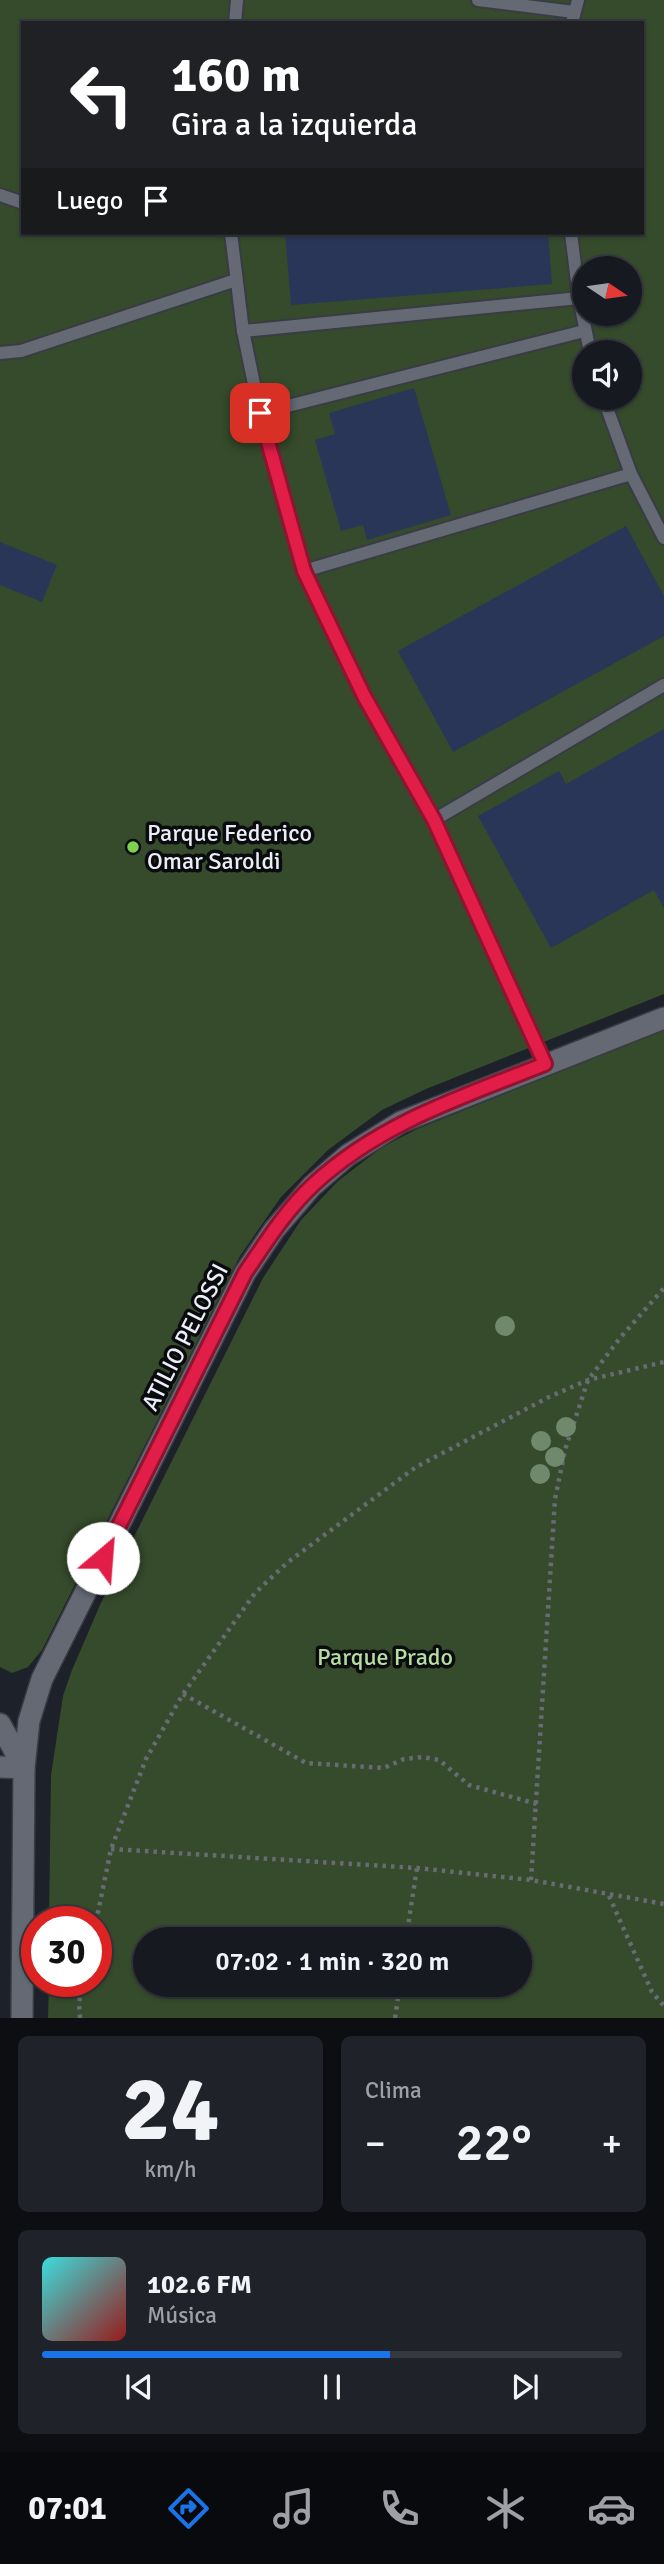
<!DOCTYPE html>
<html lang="es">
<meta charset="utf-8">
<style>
:root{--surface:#161920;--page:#1f2229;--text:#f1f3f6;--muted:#9ea0a5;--line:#35383e;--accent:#1a73e8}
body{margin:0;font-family:Signika,sans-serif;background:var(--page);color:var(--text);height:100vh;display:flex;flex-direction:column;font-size:26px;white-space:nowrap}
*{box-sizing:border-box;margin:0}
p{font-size:23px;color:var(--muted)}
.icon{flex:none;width:38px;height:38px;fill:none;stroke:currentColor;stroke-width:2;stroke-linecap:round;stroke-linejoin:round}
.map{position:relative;height:2018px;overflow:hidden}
.panel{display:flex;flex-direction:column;gap:18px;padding:18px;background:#0c0e12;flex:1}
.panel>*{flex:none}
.top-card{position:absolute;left:21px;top:21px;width:623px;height:214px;border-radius:0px;box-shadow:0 2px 5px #0004,0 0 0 2px var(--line);background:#202124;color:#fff;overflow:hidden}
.needle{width:46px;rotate:103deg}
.tools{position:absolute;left:572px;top:256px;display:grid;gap:14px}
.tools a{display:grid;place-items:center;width:70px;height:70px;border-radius:50%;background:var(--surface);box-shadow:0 2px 5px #0004,0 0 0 2px var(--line);font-size:35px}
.speed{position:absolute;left:21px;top:1906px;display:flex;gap:14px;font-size:35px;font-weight:700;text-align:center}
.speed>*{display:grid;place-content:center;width:91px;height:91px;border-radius:50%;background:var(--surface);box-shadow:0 2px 5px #0004,0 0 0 2px var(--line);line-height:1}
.speed .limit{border:10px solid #d22;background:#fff;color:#111}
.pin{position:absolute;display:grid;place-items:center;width:60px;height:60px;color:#fff;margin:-30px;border-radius:14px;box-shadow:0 4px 10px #0006}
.me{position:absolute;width:77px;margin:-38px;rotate:27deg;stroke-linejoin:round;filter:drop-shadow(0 0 5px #0008)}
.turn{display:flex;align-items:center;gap:24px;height:147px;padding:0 35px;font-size:32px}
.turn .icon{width:91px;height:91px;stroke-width:2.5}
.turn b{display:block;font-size:49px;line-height:60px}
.then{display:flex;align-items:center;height:66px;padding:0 35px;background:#0003;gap:14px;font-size:26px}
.big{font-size:52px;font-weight:600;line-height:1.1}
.panel .tile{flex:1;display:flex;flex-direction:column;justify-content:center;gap:10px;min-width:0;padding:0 24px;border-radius:10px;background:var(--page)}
.panel .dial{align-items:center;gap:0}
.dial b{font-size:91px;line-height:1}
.song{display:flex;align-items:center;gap:21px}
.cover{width:84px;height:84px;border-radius:10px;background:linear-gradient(135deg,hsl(180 70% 55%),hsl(0 70% 35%))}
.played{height:7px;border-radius:4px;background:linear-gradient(90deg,var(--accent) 60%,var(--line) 60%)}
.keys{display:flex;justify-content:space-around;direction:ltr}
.heat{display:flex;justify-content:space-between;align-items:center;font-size:38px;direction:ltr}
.panel .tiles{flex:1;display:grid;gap:18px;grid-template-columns:1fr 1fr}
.tile:last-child{grid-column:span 2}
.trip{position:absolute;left:133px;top:1927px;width:399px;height:70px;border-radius:35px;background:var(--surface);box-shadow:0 2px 5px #0004,0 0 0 2px var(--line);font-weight:600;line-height:70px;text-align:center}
.menu{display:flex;height:112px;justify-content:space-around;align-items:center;background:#090a0d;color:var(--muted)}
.menu .icon{width:49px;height:49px}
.menu .on{color:var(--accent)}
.menu b{font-size:32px;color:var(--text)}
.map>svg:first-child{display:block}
</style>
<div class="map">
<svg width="664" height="2018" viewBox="0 0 664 2018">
<rect width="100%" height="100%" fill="#1d212a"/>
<g fill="#354b2b" fill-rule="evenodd">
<path d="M 0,0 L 664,0 L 664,994 L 426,1089 L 382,1110 L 328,1150 L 281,1197 L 240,1256 L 42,1650 L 28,1667 L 12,1673 L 0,1667 ZM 23,23 L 642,23 L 642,233 L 23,233 ZM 584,268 L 630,268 L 630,313 L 584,313 ZM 584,352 L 630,352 L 630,397 L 584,397 Z"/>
<path d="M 664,1030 L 664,2018 L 48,2018 L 49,1981 L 96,1981 L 96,1922 L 49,1921 L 51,1775 L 63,1696 L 72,1670 L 100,1605 L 263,1278 L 301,1220 L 338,1181 L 381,1148 L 417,1129 ZM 520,1939 L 520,1984 L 145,1984 L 145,1939 Z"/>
</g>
<g fill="#2a3657">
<polygon points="285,233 548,233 552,284 291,305"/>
<polygon points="414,388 451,515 367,540 363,525 341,531 315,440 335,434 329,413"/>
<polygon points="626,526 664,596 664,636 453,752 398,651"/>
<polygon points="0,542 57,565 42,602 0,585"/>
<polygon points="664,729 664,908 654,890 551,948 478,816 559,771 566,784"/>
</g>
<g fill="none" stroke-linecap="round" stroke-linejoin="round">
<g stroke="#393c44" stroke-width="16">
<g id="lane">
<polyline points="478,0 574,12"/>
<polyline points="235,23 237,0"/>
<polyline points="572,23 578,0"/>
<polyline points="0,195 23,203"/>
<polyline points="231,233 243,331 260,413 304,571 364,696 434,820 545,1064"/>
<polyline points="571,233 579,298 590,352"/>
<polyline points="243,331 579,298"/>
<polyline points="0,353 21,351 236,280"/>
<polyline points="603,397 631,474 664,538"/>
<polyline points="260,413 584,331"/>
<polyline points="304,571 631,474"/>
<polyline points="434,820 664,685"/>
</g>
</g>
<g stroke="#393c44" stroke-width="24">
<polyline id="street" points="0,1767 24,1768 29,1721 42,1679 245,1273 274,1230 312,1186 348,1155 401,1122 664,1018"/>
</g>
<g stroke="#393c44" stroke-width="24">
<polyline id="secondary" points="0,1724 24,1768 22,2018"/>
</g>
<g stroke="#676b73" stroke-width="4.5" stroke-dasharray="3.5 5" stroke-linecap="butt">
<polyline points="183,1694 306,1763 384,1768 404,1759 423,1757 439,1760 469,1785 537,1804"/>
<polyline points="111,1849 417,1868 531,1880 664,1904"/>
<polyline points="531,1880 555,1499 565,1450 588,1380 620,1338 664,1288"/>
<polyline points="609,1896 652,1992 664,2006"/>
<polyline points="96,1922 111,1849 146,1759 183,1694 255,1593 288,1562 416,1467 549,1397 588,1380 664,1362"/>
<polyline points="406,1939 417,1868"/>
<polyline points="80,2018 79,2003 83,1981"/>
<polyline points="395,2018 400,1984"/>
</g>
<use href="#lane" stroke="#646974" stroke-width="12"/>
<use href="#street" stroke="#646974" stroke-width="21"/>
<use href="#secondary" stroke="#646974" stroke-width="21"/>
</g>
<g fill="#70886b">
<circle cx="505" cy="1326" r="10"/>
<circle cx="566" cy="1427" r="10"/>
<circle cx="541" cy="1441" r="10"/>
<circle cx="555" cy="1457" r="10"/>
<circle cx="540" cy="1474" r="10"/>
</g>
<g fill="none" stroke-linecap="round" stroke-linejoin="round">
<g stroke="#92132f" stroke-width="18">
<path id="route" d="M 103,1558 L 245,1273 C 266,1242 286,1210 314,1184 C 380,1123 462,1097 545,1064 L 434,820 L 364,696 L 304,571 L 260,413"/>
</g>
<use href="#route" stroke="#e11d48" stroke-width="12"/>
</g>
<circle fill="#7fd052" stroke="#090b0f" stroke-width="2.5" cx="133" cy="847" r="7"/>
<g text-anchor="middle" stroke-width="7" stroke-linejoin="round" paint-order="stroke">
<g font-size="24" fill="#ebeef4" stroke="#090b0f" text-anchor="start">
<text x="147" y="841">Parque Federico<tspan x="147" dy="28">Omar Saroldi</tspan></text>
</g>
<g font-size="24" fill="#ebeef4" stroke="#090b0f">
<text transform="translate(185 1337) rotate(-63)" y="8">ATILIO PELOSSI</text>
</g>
<g font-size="24" fill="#b4dda1" stroke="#090b0f">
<text x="385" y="1665">Parque Prado</text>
</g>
</g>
</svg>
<div class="tools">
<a><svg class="needle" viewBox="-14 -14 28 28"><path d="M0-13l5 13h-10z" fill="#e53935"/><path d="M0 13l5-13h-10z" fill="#9ea0a5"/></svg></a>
<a><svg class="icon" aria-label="sound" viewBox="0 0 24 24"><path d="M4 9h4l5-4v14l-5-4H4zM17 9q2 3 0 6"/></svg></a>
</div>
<div class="speed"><div class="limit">30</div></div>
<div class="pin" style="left:260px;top:413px;background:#d93025"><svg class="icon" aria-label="arrive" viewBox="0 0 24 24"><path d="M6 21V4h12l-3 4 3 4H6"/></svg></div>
<svg class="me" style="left:103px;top:1558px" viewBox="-20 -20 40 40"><circle r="19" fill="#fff"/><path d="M0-13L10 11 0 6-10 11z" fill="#e11d48"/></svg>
<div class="trip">07:02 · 1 min · 320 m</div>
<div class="top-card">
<div class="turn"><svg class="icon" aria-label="left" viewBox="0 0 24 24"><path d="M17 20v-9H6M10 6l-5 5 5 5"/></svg><div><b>160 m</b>Gira a la izquierda</div></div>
<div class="then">Luego<svg class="icon" aria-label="arrive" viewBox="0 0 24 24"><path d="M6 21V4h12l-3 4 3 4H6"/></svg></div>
</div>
</div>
<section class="panel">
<div class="tiles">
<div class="tile dial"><b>24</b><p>km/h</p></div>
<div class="tile"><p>Clima</p>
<div class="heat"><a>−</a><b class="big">22°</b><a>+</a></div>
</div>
<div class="tile">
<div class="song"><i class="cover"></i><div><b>102.6 FM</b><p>Música</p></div></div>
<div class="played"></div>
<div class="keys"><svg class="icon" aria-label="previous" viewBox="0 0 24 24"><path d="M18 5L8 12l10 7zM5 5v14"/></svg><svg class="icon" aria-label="pause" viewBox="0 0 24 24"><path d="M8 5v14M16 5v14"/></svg><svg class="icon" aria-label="next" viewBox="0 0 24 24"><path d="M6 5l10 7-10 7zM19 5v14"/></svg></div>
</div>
</div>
</section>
<nav class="menu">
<b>07:01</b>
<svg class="icon on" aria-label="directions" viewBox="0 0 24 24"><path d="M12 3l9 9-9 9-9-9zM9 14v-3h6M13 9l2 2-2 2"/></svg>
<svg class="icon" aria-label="music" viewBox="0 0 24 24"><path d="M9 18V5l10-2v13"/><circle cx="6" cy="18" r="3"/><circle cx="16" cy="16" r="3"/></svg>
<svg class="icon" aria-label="phone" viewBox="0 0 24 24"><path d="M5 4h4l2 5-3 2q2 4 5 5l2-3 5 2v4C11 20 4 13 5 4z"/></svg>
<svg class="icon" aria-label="climate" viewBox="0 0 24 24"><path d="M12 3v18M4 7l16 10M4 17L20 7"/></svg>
<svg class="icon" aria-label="car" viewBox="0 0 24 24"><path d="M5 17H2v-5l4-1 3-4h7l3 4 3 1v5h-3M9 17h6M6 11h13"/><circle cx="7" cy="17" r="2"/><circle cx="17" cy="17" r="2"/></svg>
</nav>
